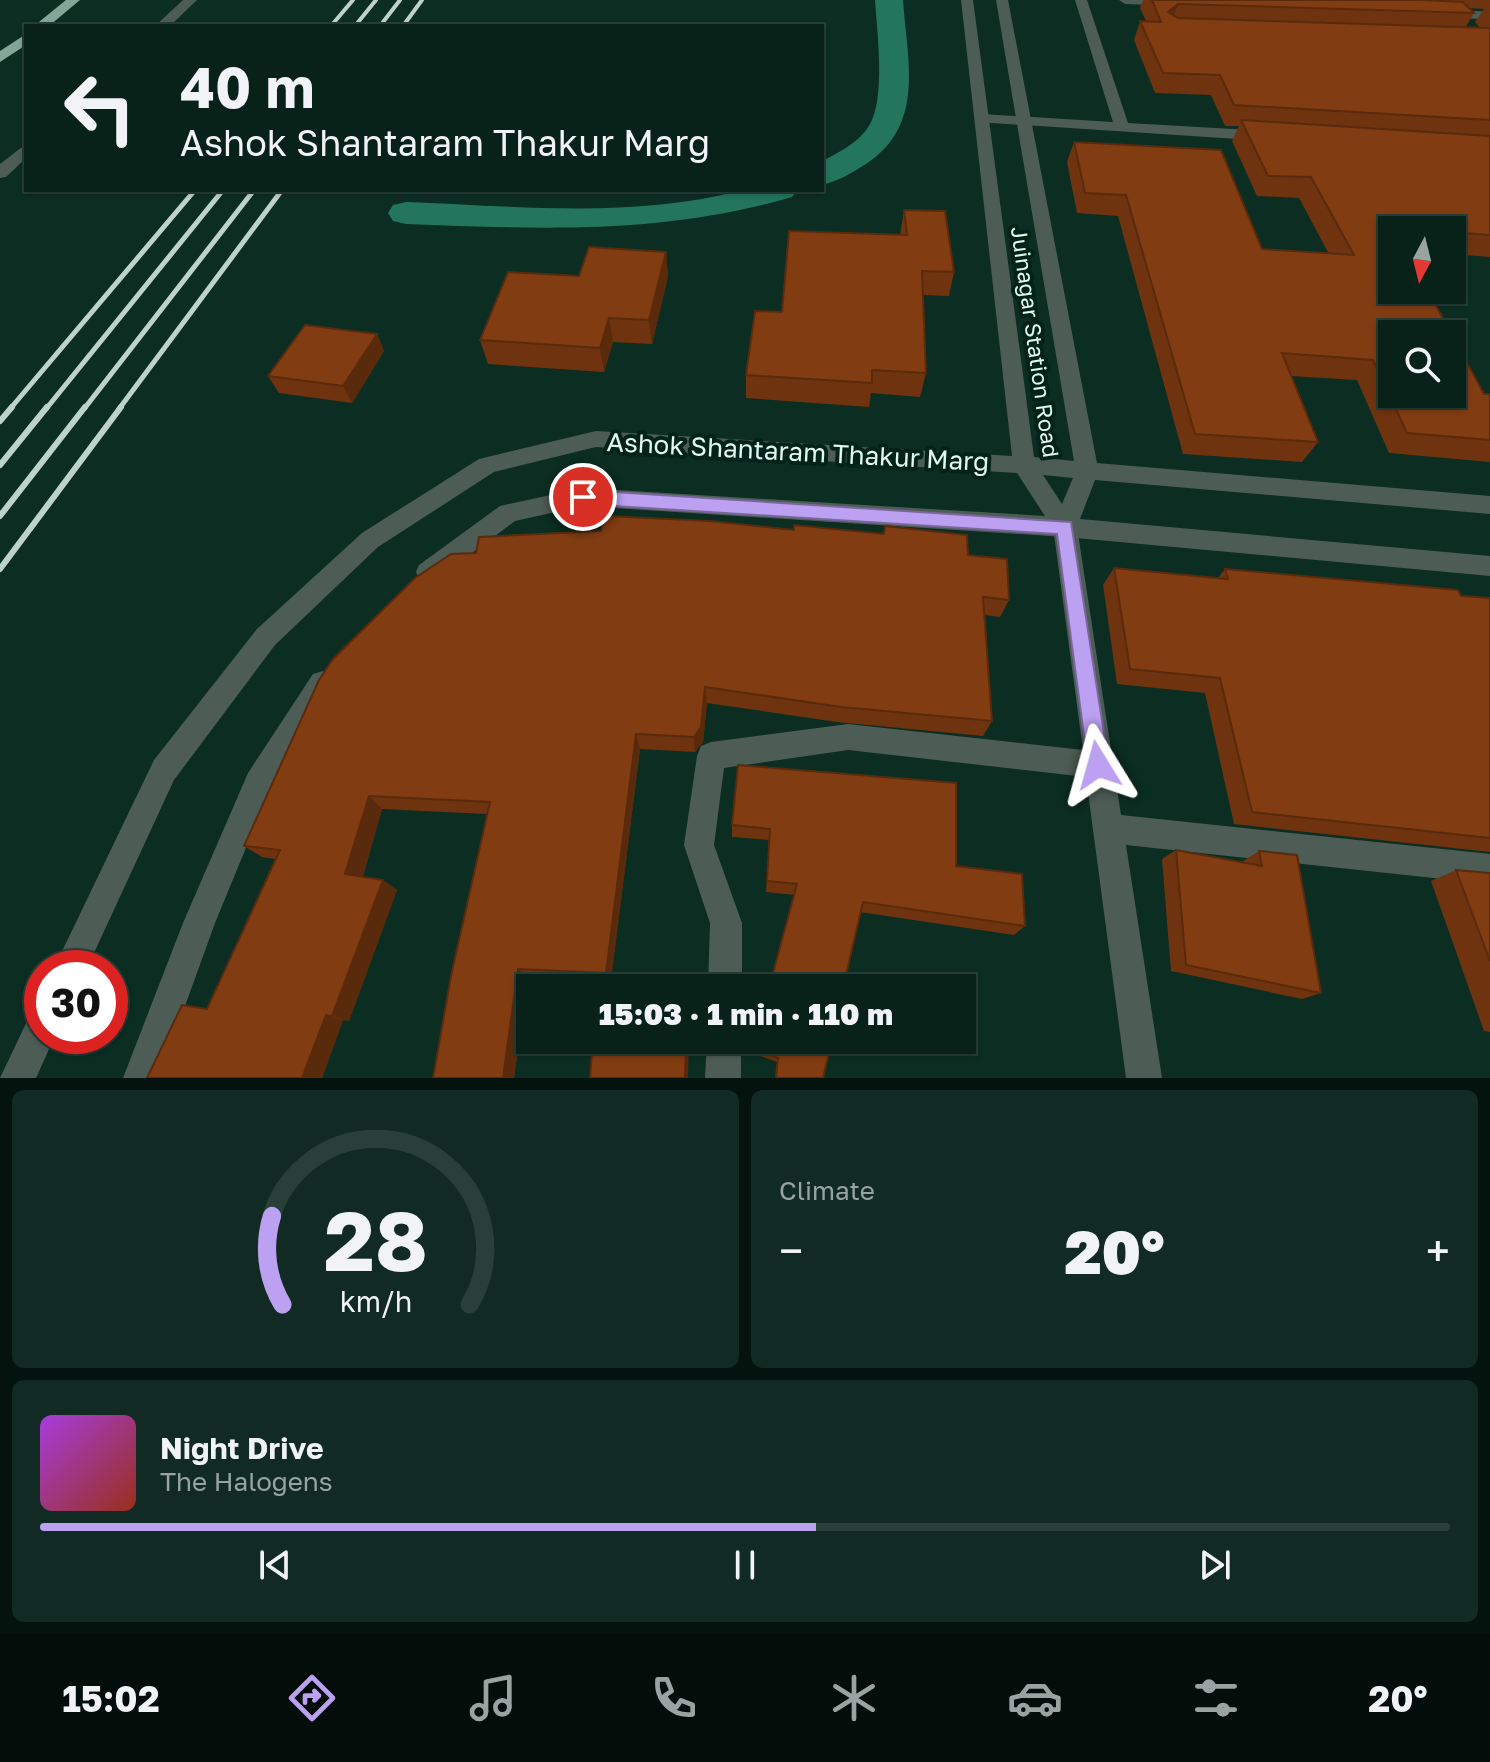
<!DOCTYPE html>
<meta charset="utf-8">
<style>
:root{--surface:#08221a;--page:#112a23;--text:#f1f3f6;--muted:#98a4a2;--line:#293f39;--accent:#bca0f2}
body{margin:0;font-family:"Golos Text",sans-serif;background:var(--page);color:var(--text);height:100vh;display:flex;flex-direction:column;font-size:30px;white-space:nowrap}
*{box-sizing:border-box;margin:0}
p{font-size:26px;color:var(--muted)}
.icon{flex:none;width:44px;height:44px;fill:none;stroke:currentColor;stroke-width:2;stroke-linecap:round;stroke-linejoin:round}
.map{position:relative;height:1078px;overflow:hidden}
.panel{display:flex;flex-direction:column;gap:12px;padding:12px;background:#04130e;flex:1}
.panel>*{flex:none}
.guide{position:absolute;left:24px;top:24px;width:800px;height:168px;border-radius:0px;box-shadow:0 2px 6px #0004,0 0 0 2px var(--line);background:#08221a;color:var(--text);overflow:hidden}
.needle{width:52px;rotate:187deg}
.buttons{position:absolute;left:1378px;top:216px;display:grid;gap:16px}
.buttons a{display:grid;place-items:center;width:88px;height:88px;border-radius:0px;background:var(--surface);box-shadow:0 2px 6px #0004,0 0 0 2px var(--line);font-size:40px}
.speed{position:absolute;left:24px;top:950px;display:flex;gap:16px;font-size:40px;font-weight:700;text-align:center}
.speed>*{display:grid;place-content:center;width:104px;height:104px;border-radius:50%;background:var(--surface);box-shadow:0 2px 6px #0004,0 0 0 2px var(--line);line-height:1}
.speed .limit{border:12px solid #d22;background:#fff;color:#111}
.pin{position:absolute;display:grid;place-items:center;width:68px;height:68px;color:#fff;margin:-34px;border:4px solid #fff;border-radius:50%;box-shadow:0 2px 8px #0007}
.me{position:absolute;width:88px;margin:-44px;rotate:352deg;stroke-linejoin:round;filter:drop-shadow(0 0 6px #0008)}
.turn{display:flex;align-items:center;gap:28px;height:168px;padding:0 24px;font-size:36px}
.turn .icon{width:104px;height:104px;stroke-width:2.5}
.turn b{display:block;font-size:56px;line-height:68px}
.big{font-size:60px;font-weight:800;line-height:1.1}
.panel .card{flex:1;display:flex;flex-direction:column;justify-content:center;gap:12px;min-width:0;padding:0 28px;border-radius:12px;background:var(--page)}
.panel .dial{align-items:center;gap:0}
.dial svg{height:208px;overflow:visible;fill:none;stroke:var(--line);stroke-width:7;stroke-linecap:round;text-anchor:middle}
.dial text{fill:var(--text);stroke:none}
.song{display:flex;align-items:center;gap:24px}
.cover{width:96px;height:96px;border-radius:12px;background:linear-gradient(135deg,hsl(280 70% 55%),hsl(10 70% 35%))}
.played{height:8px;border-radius:4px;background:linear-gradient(90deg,var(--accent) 55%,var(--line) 55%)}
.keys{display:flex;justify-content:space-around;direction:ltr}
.heat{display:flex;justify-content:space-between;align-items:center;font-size:44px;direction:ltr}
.panel .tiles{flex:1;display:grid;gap:12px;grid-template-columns:1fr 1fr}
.card:last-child{grid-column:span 2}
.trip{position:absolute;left:516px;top:974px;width:460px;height:80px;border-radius:0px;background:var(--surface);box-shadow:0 2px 6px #0004,0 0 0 2px var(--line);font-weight:800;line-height:80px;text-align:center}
.tab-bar{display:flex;height:128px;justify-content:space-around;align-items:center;background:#030e0a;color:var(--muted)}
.tab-bar .icon{width:56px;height:56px}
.tab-bar .active{color:var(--accent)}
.tab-bar b{font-size:36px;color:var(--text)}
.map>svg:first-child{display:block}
</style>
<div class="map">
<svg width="1490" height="1078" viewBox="0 0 1490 1078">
<rect width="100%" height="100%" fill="#0b2d22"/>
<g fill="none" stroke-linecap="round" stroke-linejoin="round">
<g fill="#23755c" fill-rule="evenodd">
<path d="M 875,0 L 903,0 C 907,60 926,125 866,164 C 852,173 838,181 822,185 L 822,161 C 838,153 856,144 867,129 C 887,104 877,32 875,0 Z"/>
<path d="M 741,190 L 798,190 L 792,197 C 661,235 541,229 406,224 L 393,221 L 388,213 L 393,205 L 406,202 C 513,206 637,219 741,190 Z"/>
</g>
<g fill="#4e5c56" fill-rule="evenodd">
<polygon points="1075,0 1087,0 1128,123 1268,131 1276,136 1268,141 977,122 977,116 982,114 1113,122"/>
<polygon points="1119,0 1180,0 1182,2 1175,6 1125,4"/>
<polygon points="1440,0 1453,0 1460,10 1490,12 1490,20 1451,17"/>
<polygon points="1065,517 1073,520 1077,527 1121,815 1490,854 1490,884 1126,845 1162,1078 1126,1078 1086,777 848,750 724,768 714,845 742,923 742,988 708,988 710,923 684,845 697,756 701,746 711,742 848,724 1083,750 1053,527 1057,520"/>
<polygon points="707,1040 741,1040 741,1078 705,1078"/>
</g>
<g fill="#4e5c56" fill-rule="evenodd">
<polygon points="183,0 197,0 170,26 155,26"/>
<path d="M 961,0 L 973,0 L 1034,457 L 1074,461 L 996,0 L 1008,0 L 1097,463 L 1490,496 L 1490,514 L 1095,480 L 1080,519 L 1490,556 L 1490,576 L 1065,537 L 583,506 L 515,521 L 437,579 L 428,582 L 419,579 L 416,572 L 419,565 L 500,506 L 583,488 L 1045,516 L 1017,473 L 596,447 L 494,472 L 378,547 L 275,645 L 174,780 L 87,968 L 54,968 L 154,760 L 257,629 L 362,533 L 479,459 L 596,431 L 1012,456 ZM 1043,475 L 1073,478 L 1062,504 Z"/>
<polygon points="26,144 26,158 6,177 0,178 0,164"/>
<polygon points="323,671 333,674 336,683 269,792 215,923 159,1078 123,1078 183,923 248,773 313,674"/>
<polygon points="42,1010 42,1036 55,1036 36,1078 0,1078 30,1015"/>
</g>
<g fill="#83a698" fill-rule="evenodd">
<polygon points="66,0 80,0 49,26 34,26"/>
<polygon points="26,34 26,45 0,62 0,51"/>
</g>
<g stroke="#bdd2ca" stroke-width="4">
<polyline points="331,26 353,0"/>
<polyline points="355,26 376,0"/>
<polyline points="380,26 400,0"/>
<polyline points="403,26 422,0"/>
</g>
<g stroke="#bdd2ca" stroke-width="5">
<polyline points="10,409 195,190"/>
<polyline points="46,409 223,190"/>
<polyline points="84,409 254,190"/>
<polyline points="119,409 282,190"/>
</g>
<g stroke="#bdd2ca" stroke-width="6">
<polyline points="0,421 12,407"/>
<polyline points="0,465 47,407"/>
<polyline points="0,516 85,407"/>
<polyline points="0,569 121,407"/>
</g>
</g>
<g fill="#6f340f" fill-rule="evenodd">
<path d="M 1143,0 L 1490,0 L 1490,257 L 1452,254 L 1452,230 L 1392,230 L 1484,394 L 1490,396 L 1490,462 L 1389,453 L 1357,380 L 1291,376 L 1318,442 L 1302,462 L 1183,454 L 1118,216 L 1077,213 L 1067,162 L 1074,142 L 1262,249 L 1329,254 L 1299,198 L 1257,196 L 1232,141 L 1239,126 L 1225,126 L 1211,95 L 1155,93 L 1134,40 L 1140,21 L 1146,21 L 1140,8 ZM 1468,8 L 1484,9 L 1475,22 L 1480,28 L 1465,28 L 1474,13 Z"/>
<polygon points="904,210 954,272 949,296 923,295 926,373 920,397 871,393 869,407 746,398 746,375 782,312 900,235"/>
<polygon points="666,252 668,276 652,344 613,342 604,372 488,364 480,340 579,276"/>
<polygon points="377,334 384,351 352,403 279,393 268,376"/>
<polygon points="885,526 968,555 1009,600 1000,617 985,615 992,721 983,736 837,722 707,703 703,742 695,752 640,749 611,980 528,977 514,1078 487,814 382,809 363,876 397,890 349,1021 343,1020 322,1078 147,1078 207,1009 275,859 262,857 244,846 794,530 883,534"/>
<polygon points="1114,568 1218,578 1225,569 1461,596 1490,598 1490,852 1234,824 1205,693 1117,684 1103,585"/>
<polygon points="738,765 956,866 1025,926 1014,935 860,912 795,895 766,892 769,840 732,837 732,825"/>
<polygon points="1176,850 1243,862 1243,861 1259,851 1321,993 1302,999 1171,971 1162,859"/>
<polygon points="1456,870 1490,873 1490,1032 1484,1031 1431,881"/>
<polygon points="755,1040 823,1078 775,1078 777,1062 752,1053"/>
</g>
<g fill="#5a2a0d">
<polygon points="1178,4 1171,23 1168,12"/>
<polygon points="666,252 668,276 652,344 649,320"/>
<polygon points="609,318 613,342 604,372 600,348"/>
<polygon points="377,334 384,351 352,403 343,386"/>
<polygon points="705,687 707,703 703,742 695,752 694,737"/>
<polygon points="636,734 640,749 611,980 606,973"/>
<polygon points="369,796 382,809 360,884 345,874"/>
<polygon points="383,880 397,890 349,1021 332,1016"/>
<polygon points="518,969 528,977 514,1078 503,1078"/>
<polygon points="326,1015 343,1020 322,1078 302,1078"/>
<polygon points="686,1040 689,1040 688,1078 685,1078"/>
</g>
<g fill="#813c12" stroke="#5a2a0d" stroke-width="2">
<polygon points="1152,0 1421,0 1463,2 1474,13 1178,4 1168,12 1178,18 1489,28 1490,29 1490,120 1234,105 1220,75 1163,73 1140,21 1161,22"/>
<polygon points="1241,120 1490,136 1490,235 1452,232 1452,230 1394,228 1395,230 1392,230 1392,290 1428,290 1451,334 1392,334 1392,394 1452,394 1452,335 1484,394 1489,394 1490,396 1490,440 1407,433 1373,360 1282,353 1318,442 1195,434 1126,195 1085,193 1074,142 1221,150 1262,249 1354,255 1311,177 1268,176"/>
<polygon points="904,210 945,211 954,272 922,271 926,373 872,370 872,383 746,375 755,311 782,312 789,231 907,235"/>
<polygon points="589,247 666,252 649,320 609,318 600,348 480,340 508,272 579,276"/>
<polygon points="305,325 377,334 343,386 268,376"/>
<polygon points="605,516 710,521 794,530 794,525 884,534 885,526 967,535 968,555 1007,559 1009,600 983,597 992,721 841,707 705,687 701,727 694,737 636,734 606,973 518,969 503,1078 433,1078 451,976 490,802 369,796 345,874 383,880 332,1016 326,1015 302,1078 147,1078 182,1005 207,1009 280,850 244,846 319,680 333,659 415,578 451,554 476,553 479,537 601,531"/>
<polygon points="1114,568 1228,579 1225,569 1458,590 1461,596 1490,598 1490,838 1252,812 1220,678 1130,669"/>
<polygon points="738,765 956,783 956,866 1022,874 1025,926 863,902 843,988 769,988 797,884 767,881 770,829 732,825"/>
<polygon points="1176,850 1262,866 1259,851 1297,855 1321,993 1186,965"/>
<polygon points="1456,870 1490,873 1490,961"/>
<polygon points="593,1040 686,1040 685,1078 590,1078"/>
<polygon points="755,1040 832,1040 823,1078 776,1078 778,1058 753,1049"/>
</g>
<polygon fill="#bca0f2" stroke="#7a689d" stroke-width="2" points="583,490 1071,522 1109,765 1106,772 1098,775 1091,772 1088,765 1057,534 583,504 574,497"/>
<g text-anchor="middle" stroke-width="8" stroke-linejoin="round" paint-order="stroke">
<g font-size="22" fill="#e4f6ee" stroke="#022319">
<text transform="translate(1035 342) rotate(82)" y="8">Juinagar Station Road</text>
</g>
<g font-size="26" fill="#e4f6ee" stroke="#022319">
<text transform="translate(798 452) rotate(3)" y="9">Ashok Shantaram Thakur Marg</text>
</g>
</g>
</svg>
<div class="buttons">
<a><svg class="needle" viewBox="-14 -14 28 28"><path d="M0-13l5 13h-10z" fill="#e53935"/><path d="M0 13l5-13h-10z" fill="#98a4a2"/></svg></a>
<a><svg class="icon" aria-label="search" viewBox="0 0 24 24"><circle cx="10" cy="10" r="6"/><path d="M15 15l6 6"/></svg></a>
</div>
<div class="speed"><div class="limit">30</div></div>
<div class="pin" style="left:583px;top:497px;background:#d93025"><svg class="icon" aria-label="arrive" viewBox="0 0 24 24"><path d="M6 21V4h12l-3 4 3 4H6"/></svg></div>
<svg class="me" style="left:1098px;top:765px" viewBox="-20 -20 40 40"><path d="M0-17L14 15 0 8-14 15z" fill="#bca0f2" stroke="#fff" stroke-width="4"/></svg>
<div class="trip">15:03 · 1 min · 110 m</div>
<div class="guide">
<div class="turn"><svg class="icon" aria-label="left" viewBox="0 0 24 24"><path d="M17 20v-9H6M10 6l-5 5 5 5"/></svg><div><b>40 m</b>Ashok Shantaram Thakur Marg</div></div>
</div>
</div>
<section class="panel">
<div class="tiles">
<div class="card dial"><svg viewBox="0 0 100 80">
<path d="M14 69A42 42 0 1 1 86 69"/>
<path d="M14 69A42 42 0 0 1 10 35" stroke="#bca0f2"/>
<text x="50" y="56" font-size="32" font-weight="700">28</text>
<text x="50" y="72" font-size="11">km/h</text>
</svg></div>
<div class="card"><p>Climate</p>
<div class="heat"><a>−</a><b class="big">20°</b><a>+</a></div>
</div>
<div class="card">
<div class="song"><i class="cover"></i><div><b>Night Drive</b><p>The Halogens</p></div></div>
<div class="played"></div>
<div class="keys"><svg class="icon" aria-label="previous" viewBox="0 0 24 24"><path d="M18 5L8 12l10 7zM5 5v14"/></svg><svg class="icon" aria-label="pause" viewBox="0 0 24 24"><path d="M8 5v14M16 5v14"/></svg><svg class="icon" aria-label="next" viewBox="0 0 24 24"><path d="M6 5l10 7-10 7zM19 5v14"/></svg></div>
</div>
</div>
</section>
<nav class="tab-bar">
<b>15:02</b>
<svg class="icon active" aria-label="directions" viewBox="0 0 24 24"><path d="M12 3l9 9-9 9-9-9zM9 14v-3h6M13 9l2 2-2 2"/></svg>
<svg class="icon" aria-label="music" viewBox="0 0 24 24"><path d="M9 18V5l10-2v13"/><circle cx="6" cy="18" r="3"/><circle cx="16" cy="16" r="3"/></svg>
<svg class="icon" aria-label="phone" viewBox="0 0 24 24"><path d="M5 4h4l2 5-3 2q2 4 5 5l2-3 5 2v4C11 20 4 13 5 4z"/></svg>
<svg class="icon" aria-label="climate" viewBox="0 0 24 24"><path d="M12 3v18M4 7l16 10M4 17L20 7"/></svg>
<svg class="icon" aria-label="car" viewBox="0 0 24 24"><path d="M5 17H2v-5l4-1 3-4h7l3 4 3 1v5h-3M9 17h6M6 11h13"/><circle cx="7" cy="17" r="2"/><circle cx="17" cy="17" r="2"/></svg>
<svg class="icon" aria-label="filters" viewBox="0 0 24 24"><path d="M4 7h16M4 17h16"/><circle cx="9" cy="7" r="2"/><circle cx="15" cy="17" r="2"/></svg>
<b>20°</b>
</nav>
